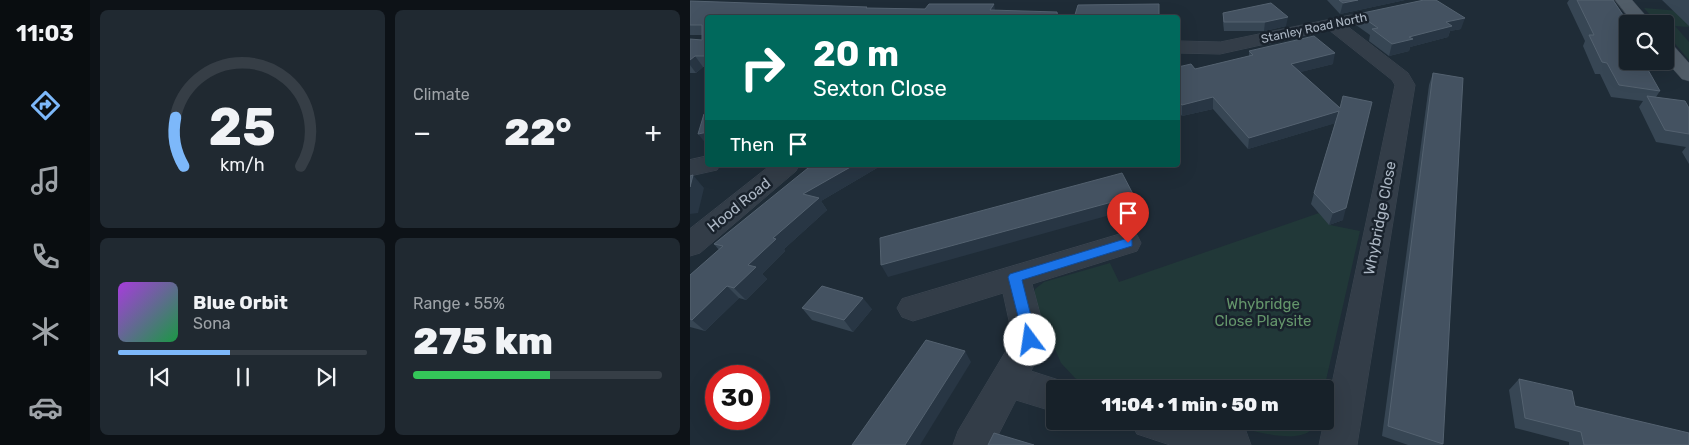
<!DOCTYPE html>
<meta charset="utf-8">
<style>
:root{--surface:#172129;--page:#202931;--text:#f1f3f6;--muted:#9ea3a8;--line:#363e46;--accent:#7db8fa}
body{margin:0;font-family:Rubik,sans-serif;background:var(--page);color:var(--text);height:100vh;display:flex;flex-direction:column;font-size:19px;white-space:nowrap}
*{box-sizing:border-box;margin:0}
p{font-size:16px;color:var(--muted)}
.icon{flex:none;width:28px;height:28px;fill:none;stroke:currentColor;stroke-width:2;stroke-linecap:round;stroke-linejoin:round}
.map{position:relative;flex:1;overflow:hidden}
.details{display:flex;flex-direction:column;gap:10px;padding:10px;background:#0d1217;width:600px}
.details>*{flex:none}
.top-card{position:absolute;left:15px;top:15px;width:475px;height:152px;border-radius:5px;box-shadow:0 5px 20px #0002,0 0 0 1px var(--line);background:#00695c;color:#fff;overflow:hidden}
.fabs{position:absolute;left:929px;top:15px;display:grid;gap:10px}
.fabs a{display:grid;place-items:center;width:55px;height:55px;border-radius:5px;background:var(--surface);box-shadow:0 5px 20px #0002,0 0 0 1px var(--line);font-size:25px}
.speed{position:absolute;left:15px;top:365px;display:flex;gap:10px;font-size:25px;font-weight:700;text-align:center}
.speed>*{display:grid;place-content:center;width:65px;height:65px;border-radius:50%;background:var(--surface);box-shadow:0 5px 20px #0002,0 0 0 1px var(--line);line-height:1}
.speed .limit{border:8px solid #d22;background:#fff;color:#111}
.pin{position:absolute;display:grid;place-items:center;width:42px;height:42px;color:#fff;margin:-51px -21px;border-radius:50% 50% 50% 0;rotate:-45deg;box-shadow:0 0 5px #0007}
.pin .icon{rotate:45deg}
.me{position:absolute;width:55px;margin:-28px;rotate:346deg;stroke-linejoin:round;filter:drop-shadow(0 0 4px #0008)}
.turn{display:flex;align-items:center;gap:18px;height:105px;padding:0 25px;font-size:22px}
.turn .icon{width:65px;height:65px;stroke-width:2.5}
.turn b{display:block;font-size:35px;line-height:42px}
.then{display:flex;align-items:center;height:48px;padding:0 25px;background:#0003;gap:10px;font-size:19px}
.big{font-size:38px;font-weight:800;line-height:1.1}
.details .widget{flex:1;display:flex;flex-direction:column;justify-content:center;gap:8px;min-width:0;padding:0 18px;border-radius:8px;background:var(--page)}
.details .dial{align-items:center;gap:0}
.dial svg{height:130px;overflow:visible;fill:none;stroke:var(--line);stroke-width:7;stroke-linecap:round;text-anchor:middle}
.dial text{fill:var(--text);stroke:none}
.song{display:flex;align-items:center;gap:15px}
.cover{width:60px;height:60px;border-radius:8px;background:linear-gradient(135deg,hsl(280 70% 55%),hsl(140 70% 35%))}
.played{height:5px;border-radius:2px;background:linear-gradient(90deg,var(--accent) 45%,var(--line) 45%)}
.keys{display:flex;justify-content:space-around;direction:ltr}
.heat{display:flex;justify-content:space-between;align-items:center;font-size:28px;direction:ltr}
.charge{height:8px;border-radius:4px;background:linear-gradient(90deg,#34c759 55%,var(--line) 0)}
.details .tiles{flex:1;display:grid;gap:10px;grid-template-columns:repeat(2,1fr)}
.trip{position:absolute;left:356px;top:380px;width:288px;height:50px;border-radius:5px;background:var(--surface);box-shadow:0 5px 20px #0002,0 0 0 1px var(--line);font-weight:800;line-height:50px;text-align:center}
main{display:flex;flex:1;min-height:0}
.tab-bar{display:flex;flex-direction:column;width:90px;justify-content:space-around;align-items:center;background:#090d10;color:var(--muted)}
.tab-bar .icon{width:35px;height:35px}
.tab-bar .current{color:var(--accent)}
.tab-bar b{font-size:22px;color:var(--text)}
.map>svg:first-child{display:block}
</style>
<main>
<nav class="tab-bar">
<b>11:03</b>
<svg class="icon current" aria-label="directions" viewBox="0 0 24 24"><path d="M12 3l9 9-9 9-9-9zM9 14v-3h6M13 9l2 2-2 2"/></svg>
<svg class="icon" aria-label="music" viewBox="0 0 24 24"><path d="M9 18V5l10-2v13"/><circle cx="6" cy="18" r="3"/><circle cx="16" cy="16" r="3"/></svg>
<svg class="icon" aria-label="phone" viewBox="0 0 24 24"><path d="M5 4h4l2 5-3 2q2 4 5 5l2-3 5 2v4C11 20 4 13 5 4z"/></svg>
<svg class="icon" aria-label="climate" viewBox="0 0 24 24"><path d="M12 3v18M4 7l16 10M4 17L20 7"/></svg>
<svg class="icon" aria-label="car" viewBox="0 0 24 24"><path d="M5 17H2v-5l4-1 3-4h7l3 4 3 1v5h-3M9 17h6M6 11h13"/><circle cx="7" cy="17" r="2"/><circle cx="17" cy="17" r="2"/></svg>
</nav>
<section class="details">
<div class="tiles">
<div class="widget dial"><svg viewBox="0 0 100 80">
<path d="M14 69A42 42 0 1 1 86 69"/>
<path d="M14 69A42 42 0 0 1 9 39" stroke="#7db8fa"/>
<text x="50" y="56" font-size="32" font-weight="700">25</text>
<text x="50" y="72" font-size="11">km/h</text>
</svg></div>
<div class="widget"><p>Climate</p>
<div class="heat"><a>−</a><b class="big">22°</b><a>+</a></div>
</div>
<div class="widget">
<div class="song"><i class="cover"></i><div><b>Blue Orbit</b><p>Sona</p></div></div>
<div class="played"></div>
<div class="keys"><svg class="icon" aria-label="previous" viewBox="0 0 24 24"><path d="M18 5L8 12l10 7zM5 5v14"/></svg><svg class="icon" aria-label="pause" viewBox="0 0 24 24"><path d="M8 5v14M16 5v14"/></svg><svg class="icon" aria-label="next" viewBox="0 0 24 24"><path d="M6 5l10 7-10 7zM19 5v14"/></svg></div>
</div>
<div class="widget"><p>Range · 55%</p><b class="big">275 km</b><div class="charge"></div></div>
</div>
</section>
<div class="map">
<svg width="999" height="445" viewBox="0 0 999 445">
<rect width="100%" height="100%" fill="#1f2c37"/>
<g fill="#213838">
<polygon points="954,8 990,11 999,21 999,27 985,26 999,42 999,60 975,32 975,24 968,24"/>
<polygon points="629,213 640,225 670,231 634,389 401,388 385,378 371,363 343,298 345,289 354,282 420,263 429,282"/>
<path d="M 526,421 L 626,421 C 625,424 623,429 620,431 C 601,445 549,427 526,421 Z"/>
</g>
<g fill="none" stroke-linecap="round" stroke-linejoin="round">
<g stroke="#3c4651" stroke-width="1">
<g id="minor">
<polygon points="661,15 667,16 670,20 667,24 657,26 718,73 725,85 667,445 629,445 705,85 702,80 639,30 530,54 488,53 488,41 530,42"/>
<polygon points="18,156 18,165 30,165 27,170 0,176 0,160"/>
<polygon points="81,165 109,165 106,171 10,253 0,256 0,229"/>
<polygon points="437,232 447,235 451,243 447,251 342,284 357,340 341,371 378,383 380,389 365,389 365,412 326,400 303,445 263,445 268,431 323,339 313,293 223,321 212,317 207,308 212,299"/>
<polygon points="442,421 525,421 556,431 561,445 480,445 447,434"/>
</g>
</g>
<g stroke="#3c4651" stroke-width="1">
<g id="major">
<polygon points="925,0 942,0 963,24 944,24"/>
<polygon points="975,42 982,44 999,63 999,81 992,79 975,60"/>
</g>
</g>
<use href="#minor" fill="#333d48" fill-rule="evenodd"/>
<use href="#major" fill="#515d68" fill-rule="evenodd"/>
</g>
<g fill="#374654">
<polygon points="637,0 715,0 650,14"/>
<polygon points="879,0 923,0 938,61 970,91 966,97 999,108 999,164 992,152 996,147 966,142 949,107 953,101 921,97 910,74 905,74 893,46 895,41 877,3"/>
<polygon points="972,0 999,0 999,26"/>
<polygon points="0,1 178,8 305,11 18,18 18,67 13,67 6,73 0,73 0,39 12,40 12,35 0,35"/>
<polygon points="533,13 596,26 574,31 534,31 533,22"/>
<polygon points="668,14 771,29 760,31 758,37 720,47 719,51 699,56 679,41 680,35 666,25"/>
<polygon points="559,51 643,64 610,72 650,108 653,220 639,225 621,204 624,193 645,123 558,149 523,109 492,116 488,111 488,67 505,69 559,56"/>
<polygon points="743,73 753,444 752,445 718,445 692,436 739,85"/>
<polygon points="124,165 185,165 187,168 131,201 137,210 94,249 95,251 72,274 77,279 56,300 49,298 15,331 0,327 0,275 29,250 24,244"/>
<polygon points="112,308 182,309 163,332 122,320"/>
<polygon points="829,379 885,406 999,445 879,445 879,442 825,428 819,390"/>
</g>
<g fill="#283644">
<polygon points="668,0 715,0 650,14 653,3"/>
<polygon points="304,4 306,15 300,10"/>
<polygon points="598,17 596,26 574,31 575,22"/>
<polygon points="775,18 771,29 760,31 758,37 720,47 719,51 699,56 702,44 756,22"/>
<polygon points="645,53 643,64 599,75 601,64"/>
<polygon points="5,56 13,67 6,73 0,65 0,60"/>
<polygon points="523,97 523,109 492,116 492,105"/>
<polygon points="649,111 646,123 558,149 559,138"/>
<polygon points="18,132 18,146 8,134"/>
<polygon points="164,165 185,165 187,168 131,201 137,210 94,249 95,251 72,274 77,279 56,300 44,288 58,265 83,238 113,194"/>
<polygon points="3,175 14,188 8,213 0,214 0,187"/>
<polygon points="444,196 445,208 198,277 191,265"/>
<polygon points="656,208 653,220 639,225 643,213"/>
<polygon points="37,286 49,298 15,331 2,320"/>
<polygon points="173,298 182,309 163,332 154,320"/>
<polygon points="275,351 281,362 230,445 215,445"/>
</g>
<g fill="#445261" stroke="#546270">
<polygon points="649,0 668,0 653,3"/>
<polygon points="734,0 746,0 775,18 756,22 762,26 719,37 723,39 702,44 682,29 688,28 668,14"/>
<polygon points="887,0 923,0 939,24 938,24 938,61 953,61 970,91 929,85 917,63 912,62 899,35 904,35"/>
<polygon points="0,1 177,7 176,8 235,9 239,4 304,4 300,10 367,12 368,18 18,18 18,56 5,56 0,60 0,39 12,40 12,25 0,25"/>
<polygon points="581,3 598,17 575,22 534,22 533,13"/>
<polygon points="469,4 469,18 384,18 388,5"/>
<polygon points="624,36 645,53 601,64 650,108 653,96 682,102 656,208 643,213 624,193 649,111 559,138 523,97 492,105 488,100 488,67 501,64 505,69 563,55 559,51"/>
<polygon points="743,73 773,78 753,444 698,426"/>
<polygon points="957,96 995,101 999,108 999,134 975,130"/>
<polygon points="18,113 18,132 8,134 14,114"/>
<polygon points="124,165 164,165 113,194 129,198 83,238 86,239 58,265 66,267 44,288 37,286 2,320 0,319 0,275 33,246 24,244 118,168"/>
<polygon points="432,173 444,196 191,265 190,238"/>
<polygon points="3,175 0,187 0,176"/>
<polygon points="132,286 173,298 154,320 112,308"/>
<polygon points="236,340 275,351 215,445 162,445"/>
<polygon points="829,379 882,391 885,406 999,433 999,445 894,445 891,432 835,418"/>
<polygon points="304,433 344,445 298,445"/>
</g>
<polygon fill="#1a73e8" stroke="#114b97" points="438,238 442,240 442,246 332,280 347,340 345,344 335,344 318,277 320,274"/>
<g text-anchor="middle" stroke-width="5" stroke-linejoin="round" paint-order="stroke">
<g font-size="12" fill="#adb8c5" stroke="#19222c">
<text transform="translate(624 28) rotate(-12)" y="4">Stanley Road North</text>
</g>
<g font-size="15" fill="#adb8c5" stroke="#19222c">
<text transform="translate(49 205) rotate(-39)" y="5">Hood Road</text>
<text transform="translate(690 218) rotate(-79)" y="5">Whybridge Close</text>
</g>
<g font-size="15" fill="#64956b" stroke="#19222c">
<text x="573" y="309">Whybridge<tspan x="573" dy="17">Close Playsite</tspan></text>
</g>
</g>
</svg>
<div class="fabs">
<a><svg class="icon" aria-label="search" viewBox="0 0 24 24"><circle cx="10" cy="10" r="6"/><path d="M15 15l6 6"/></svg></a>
</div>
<div class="speed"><div class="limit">30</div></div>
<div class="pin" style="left:438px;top:243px;background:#d93025"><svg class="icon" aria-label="arrive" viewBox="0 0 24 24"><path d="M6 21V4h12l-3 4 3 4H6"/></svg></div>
<svg class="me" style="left:340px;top:340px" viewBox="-20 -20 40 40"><circle r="19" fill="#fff"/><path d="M0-13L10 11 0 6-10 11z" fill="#1a73e8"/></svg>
<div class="trip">11:04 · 1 min · 50 m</div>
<div class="top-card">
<div class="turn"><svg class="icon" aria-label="right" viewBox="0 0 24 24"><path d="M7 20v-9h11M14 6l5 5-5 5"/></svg><div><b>20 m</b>Sexton Close</div></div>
<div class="then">Then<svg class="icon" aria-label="arrive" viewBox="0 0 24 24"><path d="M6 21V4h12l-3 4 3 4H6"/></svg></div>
</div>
</div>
</main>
